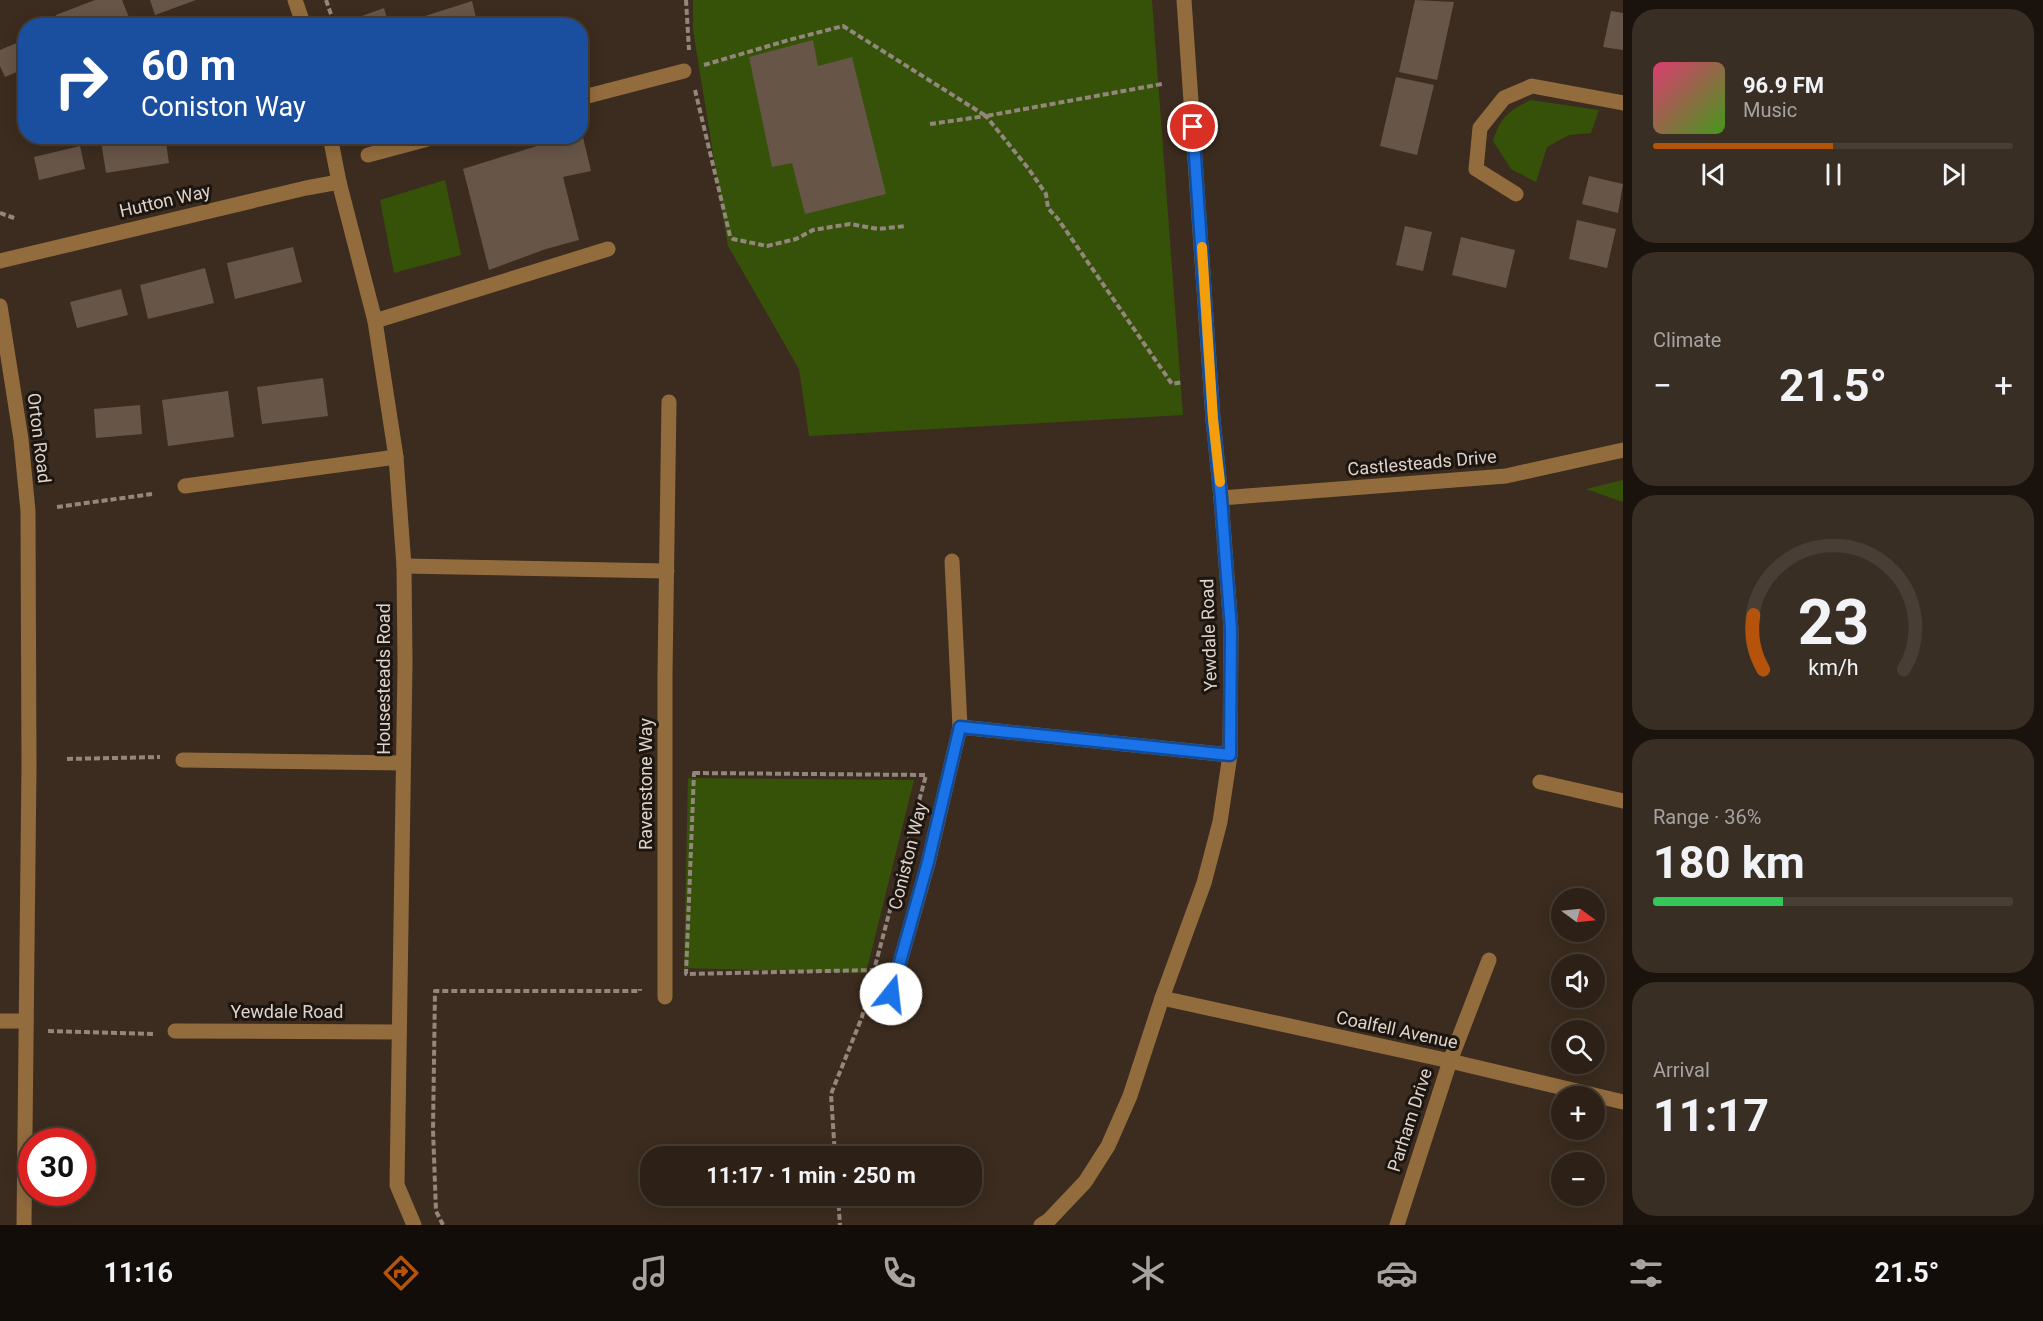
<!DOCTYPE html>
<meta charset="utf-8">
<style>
:root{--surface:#2d2117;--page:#392e24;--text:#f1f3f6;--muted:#a7a3a1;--line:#483e36;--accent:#b45309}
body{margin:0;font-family:Roboto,sans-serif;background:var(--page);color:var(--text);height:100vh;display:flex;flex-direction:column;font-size:22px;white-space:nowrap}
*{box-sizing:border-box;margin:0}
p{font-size:20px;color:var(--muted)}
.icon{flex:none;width:33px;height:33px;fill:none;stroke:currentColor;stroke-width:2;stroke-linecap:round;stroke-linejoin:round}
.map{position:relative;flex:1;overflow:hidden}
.panel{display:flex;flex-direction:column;gap:9px;padding:9px;background:#19120d;width:420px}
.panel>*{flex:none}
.guide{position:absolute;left:18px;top:18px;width:570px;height:126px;border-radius:24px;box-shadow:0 3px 15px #0003,0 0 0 2px var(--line);background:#1a4fa0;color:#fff;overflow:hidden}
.needle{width:39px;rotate:105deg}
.fabs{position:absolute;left:1551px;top:888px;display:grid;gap:12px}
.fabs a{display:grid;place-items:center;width:54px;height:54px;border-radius:50%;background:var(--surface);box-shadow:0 3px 15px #0003,0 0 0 2px var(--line);font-size:30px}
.speed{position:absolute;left:18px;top:1128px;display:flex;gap:12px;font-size:30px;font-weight:700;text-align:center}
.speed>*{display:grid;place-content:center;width:78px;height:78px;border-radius:50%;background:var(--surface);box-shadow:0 3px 15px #0003,0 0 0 2px var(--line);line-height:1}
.speed .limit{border:9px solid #d22;background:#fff;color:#111}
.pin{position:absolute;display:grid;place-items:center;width:51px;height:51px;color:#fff;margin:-26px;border:3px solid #fff;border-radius:50%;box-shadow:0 2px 6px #0007}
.me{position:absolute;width:66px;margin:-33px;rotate:16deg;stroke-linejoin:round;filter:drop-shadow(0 0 4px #0008)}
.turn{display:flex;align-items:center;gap:21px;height:126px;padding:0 24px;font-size:27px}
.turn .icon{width:78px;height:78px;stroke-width:2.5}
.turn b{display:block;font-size:42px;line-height:51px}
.big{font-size:45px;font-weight:700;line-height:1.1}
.panel .tile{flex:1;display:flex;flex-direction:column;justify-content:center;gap:9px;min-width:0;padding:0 21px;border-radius:24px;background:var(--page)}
.panel .dial{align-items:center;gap:0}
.dial svg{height:156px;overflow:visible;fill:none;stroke:var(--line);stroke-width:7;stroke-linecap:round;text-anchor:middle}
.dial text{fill:var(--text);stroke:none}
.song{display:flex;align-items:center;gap:18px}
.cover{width:72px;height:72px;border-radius:9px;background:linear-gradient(135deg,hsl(340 70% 55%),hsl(100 70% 35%))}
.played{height:6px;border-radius:3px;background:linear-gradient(90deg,var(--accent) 50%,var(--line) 50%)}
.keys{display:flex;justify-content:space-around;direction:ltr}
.heat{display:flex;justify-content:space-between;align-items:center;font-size:33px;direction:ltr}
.charge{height:9px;border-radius:4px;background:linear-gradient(90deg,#34c759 36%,var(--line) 0)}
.trip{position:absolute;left:640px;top:1146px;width:342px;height:60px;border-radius:24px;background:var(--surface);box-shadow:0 3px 15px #0003,0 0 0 2px var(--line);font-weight:700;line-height:60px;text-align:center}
.tab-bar{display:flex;height:96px;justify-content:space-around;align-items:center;background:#120d09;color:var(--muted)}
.tab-bar .icon{width:42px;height:42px}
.tab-bar .selected{color:var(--accent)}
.tab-bar b{font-size:27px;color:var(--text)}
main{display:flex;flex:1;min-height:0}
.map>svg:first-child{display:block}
</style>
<main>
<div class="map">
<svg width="1623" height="1225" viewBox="0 0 1623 1225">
<rect width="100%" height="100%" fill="#3c2c1f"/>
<g fill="#365209">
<polygon points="693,0 1152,0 1183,415 809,436 799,369 728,246 693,30"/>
<path d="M 1530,100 L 1599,110 L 1591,133 L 1569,135 L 1547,147 L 1536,182 L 1511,169 L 1493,141 C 1502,115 1507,113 1530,100 Z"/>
<polygon points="445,180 461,255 394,273 380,200"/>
<polygon points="1623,480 1623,502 1586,489"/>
<polygon points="688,778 914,780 866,973 684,968"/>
</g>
<g fill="#675547">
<polygon points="95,0 122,0 132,25 60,26 56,15"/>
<polygon points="150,0 196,0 155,15"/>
<polygon points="1415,0 1454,2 1437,80 1399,72"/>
<polygon points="472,1 478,26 397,26 397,25"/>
<polygon points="384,8 389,26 352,26 351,20"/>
<polygon points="1611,11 1623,13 1623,50 1603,47"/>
<polygon points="26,39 26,68 5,77 0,66 0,50"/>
<polygon points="813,40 818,66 852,57 886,194 805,214 792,163 772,167 749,57"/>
<polygon points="1396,77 1434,85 1417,155 1380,146"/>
<polygon points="580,133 582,133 591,171 563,177 579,240 546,249 489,270 463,169 569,136 580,136"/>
<polygon points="125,136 165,136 169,163 106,173 101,141"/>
<polygon points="192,136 232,136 232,137 195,146"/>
<polygon points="80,146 85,169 39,180 34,157"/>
<polygon points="1589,176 1623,184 1618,213 1582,204"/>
<polygon points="1577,220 1616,229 1607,268 1569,259"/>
<polygon points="1405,226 1432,232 1423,271 1396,265"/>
<polygon points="1461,237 1515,250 1506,288 1452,275"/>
<polygon points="293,247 302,282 235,299 227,263"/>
<polygon points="205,268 214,303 148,319 140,285"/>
<polygon points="121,289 128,315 77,328 70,302"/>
<polygon points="323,378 328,416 262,424 257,387"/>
<polygon points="228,391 234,437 168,446 162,400"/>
<polygon points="140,405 142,434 96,438 94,409"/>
</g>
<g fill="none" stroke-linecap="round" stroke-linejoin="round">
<g stroke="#93867c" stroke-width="4" stroke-dasharray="6 3" stroke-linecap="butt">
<polyline points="326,0 333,20"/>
<polyline points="686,0 689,50"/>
<polyline points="704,65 789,40 843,26 986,116 1162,84"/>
<polyline points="695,90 730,236 733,239 767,246 796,239 813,230 850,224 878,229 906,226"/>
<polyline points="930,124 986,116 1028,168 1046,194 1048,208 1058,219 1172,384 1183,382"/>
<polyline points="0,213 17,219"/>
<polyline points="57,507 152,494"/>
<polyline points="67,759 160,757"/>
<polygon points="694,773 926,775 874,970 686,974"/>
<polyline points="48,1031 154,1034"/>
<polyline points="835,1156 831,1094 862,1017 867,997"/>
<polyline points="838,1196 840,1225"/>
<polyline points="443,1225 436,1211 433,1130 435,991 640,991 640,989"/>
</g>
<g stroke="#936c3e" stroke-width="15">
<polyline points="295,0 304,26"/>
<polyline points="580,98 684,71"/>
<polyline points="330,136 339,182 375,321 396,457 404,566 405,664 397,1185 414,1225"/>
<polyline points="368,155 439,136"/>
<polyline points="1516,194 1476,169 1480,128 1504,98 1532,86 1623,103"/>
<polyline points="0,261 306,188 339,182"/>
<polyline points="0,306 21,439 28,511 29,767 24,1225"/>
<polyline points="375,321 608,249"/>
<polyline points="185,486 396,457"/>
<polyline points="1221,498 1506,476 1623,450"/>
<polyline points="404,566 667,571"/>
<polyline points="960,727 1230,755"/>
<polyline points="183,760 403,763"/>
<polyline points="1540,782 1623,801"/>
<polyline points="891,994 928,863 960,727 952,561"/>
<polyline points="665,997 665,673 669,402"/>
<polyline points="1162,998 1450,1061 1623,1102"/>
<polyline points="0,1021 26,1021"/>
<polyline points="175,1031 399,1032"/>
<polyline points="1041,1225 1049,1220 1085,1182 1108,1146 1130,1096 1162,998 1204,883 1220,822 1230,755 1231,629 1221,498 1213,419 1184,0"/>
<polyline points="1397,1225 1450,1061 1489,960"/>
</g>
</g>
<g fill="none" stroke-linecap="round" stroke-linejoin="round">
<g stroke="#114b97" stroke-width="15">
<polyline id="route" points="891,994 928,862 960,727 1230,755 1231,629 1221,498 1213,419 1193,127"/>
</g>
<use href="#route" stroke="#1a73e8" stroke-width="10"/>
<polyline stroke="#f59e0b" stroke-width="10" points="1202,247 1213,419 1220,482"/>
</g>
<g text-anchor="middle" stroke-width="6" stroke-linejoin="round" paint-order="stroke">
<g font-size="18" fill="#ded3cb" stroke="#1d1610">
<text transform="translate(165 201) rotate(-13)" y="6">Hutton Way</text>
<text transform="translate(39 438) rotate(83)" y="6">Orton Road</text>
<text transform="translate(1422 463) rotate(-5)" y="6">Castlesteads Drive</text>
<text transform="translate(1209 635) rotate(-92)" y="6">Yewdale Road</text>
<text transform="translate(384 679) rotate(-90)" y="6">Housesteads Road</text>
<text transform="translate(646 784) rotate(-90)" y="6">Ravenstone Way</text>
<text transform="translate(908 856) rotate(-76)" y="6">Coniston Way</text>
<text x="287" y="1018">Yewdale Road</text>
<text transform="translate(1397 1030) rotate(12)" y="6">Coalfell Avenue</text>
<text transform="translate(1410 1120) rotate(-72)" y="6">Parham Drive</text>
</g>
</g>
</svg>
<div class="fabs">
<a><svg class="needle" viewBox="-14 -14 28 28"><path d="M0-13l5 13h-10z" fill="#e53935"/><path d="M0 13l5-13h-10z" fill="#a7a3a1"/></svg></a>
<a><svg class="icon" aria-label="sound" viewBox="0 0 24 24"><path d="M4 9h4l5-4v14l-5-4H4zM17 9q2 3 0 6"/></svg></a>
<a><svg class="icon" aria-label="search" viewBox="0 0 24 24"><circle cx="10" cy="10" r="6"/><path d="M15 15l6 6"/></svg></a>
<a>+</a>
<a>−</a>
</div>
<div class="speed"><div class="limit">30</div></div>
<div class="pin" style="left:1193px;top:127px;background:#d93025"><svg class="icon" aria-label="arrive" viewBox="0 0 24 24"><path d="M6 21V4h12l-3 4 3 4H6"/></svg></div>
<svg class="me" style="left:891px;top:994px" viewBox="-20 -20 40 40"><circle r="19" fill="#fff"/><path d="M0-13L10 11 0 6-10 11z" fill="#1a73e8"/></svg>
<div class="trip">11:17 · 1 min · 250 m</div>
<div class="guide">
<div class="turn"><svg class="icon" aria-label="right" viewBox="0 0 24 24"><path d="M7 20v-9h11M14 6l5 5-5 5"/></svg><div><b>60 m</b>Coniston Way</div></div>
</div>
</div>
<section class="panel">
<div class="tile">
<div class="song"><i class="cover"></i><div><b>96.9 FM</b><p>Music</p></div></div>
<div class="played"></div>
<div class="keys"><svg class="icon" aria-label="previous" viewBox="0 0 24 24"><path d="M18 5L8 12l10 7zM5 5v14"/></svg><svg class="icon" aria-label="pause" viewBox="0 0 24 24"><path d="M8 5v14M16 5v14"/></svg><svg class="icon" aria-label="next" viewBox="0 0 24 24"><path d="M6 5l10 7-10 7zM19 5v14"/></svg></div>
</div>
<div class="tile"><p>Climate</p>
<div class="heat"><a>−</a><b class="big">21.5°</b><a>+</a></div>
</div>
<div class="tile dial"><svg viewBox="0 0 100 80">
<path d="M14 69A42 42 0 1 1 86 69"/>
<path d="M14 69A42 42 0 0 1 9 41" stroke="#b45309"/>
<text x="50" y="56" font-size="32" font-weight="700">23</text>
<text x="50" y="72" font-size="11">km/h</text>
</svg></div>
<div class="tile"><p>Range · 36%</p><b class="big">180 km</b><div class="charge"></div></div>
<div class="tile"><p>Arrival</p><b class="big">11:17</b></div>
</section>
</main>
<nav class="tab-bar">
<b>11:16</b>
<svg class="icon selected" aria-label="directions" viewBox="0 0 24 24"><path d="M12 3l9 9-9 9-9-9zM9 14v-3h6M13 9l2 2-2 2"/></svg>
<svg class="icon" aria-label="music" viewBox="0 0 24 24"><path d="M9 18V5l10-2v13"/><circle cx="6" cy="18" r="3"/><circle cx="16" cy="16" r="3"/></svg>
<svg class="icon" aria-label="phone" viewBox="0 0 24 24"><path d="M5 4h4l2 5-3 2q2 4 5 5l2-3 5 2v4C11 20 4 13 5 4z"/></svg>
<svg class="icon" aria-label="climate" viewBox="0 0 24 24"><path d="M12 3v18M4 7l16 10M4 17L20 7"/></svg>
<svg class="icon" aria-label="car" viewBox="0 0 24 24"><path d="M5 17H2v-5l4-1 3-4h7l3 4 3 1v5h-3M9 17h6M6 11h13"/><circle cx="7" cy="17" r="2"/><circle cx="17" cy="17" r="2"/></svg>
<svg class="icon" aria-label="filters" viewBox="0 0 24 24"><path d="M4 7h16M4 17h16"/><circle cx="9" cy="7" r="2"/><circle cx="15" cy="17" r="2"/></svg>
<b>21.5°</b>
</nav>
